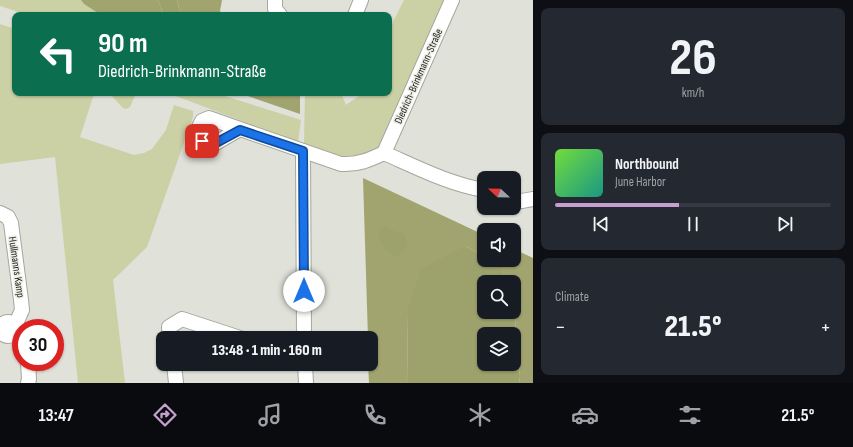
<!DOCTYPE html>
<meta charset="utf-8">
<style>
:root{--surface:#171b24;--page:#242831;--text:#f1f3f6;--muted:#9ea1a6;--line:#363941;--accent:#c69ed0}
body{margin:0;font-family:"Sofia Sans Condensed",sans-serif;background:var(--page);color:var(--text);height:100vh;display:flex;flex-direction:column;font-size:15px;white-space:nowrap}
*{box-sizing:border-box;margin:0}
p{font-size:13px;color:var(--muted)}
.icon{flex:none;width:22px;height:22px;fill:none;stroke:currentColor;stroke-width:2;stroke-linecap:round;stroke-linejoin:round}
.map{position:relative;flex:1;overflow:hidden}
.sheet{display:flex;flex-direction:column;gap:8px;padding:8px;background:#0d0f14;width:320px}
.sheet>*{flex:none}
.top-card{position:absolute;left:12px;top:12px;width:380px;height:84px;border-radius:8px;box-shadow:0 1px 3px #0004;background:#0b6e4f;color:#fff;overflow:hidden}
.needle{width:26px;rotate:292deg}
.fabs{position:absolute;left:477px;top:171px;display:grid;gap:8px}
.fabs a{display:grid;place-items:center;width:44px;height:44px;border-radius:8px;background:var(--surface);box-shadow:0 1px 3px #0004;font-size:20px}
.speed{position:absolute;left:12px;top:319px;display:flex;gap:8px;font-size:20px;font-weight:700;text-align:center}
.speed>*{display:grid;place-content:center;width:52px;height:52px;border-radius:50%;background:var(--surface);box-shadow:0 1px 3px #0004;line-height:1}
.speed .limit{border:6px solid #d22;background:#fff;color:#111}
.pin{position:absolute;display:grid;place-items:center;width:34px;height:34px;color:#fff;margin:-17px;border-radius:8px;box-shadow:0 2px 6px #0006}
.me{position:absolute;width:44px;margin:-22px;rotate:0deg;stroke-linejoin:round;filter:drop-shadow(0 0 3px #0008)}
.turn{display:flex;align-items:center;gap:14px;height:84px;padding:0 20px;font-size:18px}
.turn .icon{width:52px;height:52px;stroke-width:2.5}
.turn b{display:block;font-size:28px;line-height:34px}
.big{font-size:30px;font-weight:800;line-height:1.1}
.sheet .widget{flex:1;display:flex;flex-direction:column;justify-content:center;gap:6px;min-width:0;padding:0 14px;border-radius:8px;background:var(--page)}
.sheet .dial{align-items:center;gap:0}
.dial b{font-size:52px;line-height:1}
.song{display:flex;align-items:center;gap:12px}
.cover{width:48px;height:48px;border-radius:6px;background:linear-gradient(135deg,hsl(100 70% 55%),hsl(170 70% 35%))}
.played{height:4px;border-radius:2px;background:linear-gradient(90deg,var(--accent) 45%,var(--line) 45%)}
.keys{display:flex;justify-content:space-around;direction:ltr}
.heat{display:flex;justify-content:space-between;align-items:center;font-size:22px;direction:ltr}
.trip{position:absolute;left:156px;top:331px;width:222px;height:40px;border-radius:8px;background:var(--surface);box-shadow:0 1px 3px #0004;font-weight:800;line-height:40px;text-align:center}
.tab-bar{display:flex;height:64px;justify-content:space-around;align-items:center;background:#090b0e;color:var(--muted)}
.tab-bar .icon{width:28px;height:28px}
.tab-bar .selected{color:var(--accent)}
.tab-bar b{font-size:18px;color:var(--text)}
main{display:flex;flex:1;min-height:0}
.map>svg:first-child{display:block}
</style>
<main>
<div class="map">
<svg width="533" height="383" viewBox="0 0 533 383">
<rect width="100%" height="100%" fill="#e0e1d8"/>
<g fill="#ccd0a5">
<polygon points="0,0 81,0 84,4 101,15 28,15 0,6"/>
<polygon points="404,0 444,0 378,151 365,155 342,156 304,143 305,93 341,93 346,105 363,93 389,93 389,30"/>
<polygon points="0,24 15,29 15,93 98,93 93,97 80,137 134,155 144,153 152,149 166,130 174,105 193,111 193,117 147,247 113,280 125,383 78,383 55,157 0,164"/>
<polygon points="109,93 136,93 130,107 126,109 123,108"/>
<polygon points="168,93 215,93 301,120 298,142"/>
</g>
<g fill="#a1a46e">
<polygon points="81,0 158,0 164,15 101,15 84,4"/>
<polygon points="177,0 222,0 220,11 223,15 182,15 179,9"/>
<polygon points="239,93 300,93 300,114"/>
<polygon points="363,178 484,235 484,256 465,246 407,310 408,383 369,383 368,364 371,364 371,338 368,338"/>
<polygon points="514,249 533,258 533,383 519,383 520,377 514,306 514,282 506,282 500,265 492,260 514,260"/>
</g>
<g fill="#9da16b" fill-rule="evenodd">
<polygon points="158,0 177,0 179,9 182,15 164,15"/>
<path d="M 386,226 L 394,231 L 403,233 C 411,245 406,249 397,257 C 383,250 381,245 378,230 Z"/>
<path d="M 465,246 L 484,256 L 484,260 L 492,260 L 500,264 L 506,282 L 484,282 L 484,312 L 514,312 L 514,306 L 520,377 L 519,383 L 408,383 L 407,310 L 421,269 ZM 484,334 L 514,334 L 514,364 L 484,364 Z"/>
</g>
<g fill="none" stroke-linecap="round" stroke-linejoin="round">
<g stroke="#a5a69d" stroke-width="16">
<g id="minor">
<polyline points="275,0 275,9 280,15"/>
<polyline points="355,15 361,0"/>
<path d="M 240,129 L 214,144 L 202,141 L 197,131 L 202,121 L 209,118 L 240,129 L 341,164 C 358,165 369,160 384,153 L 452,0"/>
<polyline points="303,151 304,338"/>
<path d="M 384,153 C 416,167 449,184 484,190"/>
<polyline points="514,200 522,201 533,199"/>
<polyline points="0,213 8,217 11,223 21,300 22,310 15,326"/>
<circle cx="8" cy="329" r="7"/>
<polyline points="170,338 169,327 182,319 240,338"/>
<polyline points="174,364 176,383"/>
<polyline points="305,364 306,383"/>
<polyline points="28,383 29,379 28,362"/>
</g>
</g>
<use href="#minor" stroke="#fff" stroke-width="14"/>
</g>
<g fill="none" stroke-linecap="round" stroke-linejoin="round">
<g stroke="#114b97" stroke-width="10">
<polyline id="route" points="202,141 214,144 240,130 303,151 304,291"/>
</g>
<use href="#route" stroke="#1a73e8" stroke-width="7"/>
</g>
<g text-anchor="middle" stroke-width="3" stroke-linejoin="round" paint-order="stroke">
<g font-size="11" fill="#1f1f1c" stroke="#edeee5">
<text transform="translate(418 76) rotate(-66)" y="4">Diedrich-Brinkmann-Straße</text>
<text transform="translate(17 267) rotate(82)" y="4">Hullmanns Kamp</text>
</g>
</g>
</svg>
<div class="fabs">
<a><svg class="needle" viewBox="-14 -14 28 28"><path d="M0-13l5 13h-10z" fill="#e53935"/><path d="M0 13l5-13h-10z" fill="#9ea1a6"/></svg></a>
<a><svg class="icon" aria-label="sound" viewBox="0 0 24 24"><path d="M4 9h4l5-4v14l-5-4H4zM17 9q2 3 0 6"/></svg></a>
<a><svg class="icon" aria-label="search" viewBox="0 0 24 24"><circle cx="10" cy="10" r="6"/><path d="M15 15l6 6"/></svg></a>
<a><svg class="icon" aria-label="layers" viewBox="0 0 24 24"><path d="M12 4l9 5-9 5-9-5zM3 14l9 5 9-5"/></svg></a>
</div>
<div class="speed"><div class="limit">30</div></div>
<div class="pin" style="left:202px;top:141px;background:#d93025"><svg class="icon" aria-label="arrive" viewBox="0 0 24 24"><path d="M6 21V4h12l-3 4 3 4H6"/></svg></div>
<svg class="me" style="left:304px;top:291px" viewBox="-20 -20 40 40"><circle r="19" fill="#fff"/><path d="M0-13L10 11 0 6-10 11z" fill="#1a73e8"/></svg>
<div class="trip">13:48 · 1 min · 160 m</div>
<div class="top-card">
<div class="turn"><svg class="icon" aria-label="left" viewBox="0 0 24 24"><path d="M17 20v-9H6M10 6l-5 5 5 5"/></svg><div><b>90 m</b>Diedrich-Brinkmann-Straße</div></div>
</div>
</div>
<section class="sheet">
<div class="widget dial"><b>26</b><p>km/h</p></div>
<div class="widget">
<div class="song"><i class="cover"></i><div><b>Northbound</b><p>June Harbor</p></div></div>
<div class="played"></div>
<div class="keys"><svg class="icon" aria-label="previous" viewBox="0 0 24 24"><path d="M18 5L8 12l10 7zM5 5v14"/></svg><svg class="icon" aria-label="pause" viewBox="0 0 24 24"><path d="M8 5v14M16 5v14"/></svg><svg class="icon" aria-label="next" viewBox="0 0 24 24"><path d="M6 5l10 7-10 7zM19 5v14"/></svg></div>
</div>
<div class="widget"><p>Climate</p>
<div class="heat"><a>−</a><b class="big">21.5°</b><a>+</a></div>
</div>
</section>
</main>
<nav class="tab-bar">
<b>13:47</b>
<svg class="icon selected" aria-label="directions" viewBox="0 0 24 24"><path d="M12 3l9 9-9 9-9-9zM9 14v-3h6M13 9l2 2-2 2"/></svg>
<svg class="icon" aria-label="music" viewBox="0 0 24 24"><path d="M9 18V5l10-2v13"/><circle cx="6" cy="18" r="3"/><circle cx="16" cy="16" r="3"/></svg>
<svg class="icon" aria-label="phone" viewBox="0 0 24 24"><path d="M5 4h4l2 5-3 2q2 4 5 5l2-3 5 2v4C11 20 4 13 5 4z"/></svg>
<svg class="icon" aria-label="climate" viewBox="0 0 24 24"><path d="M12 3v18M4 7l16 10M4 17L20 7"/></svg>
<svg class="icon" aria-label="car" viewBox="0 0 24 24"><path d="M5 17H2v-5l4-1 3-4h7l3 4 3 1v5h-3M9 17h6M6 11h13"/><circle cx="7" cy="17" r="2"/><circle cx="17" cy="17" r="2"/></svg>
<svg class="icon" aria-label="filters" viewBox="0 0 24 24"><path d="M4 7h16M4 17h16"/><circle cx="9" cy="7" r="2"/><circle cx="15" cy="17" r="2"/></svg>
<b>21.5°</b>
</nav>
